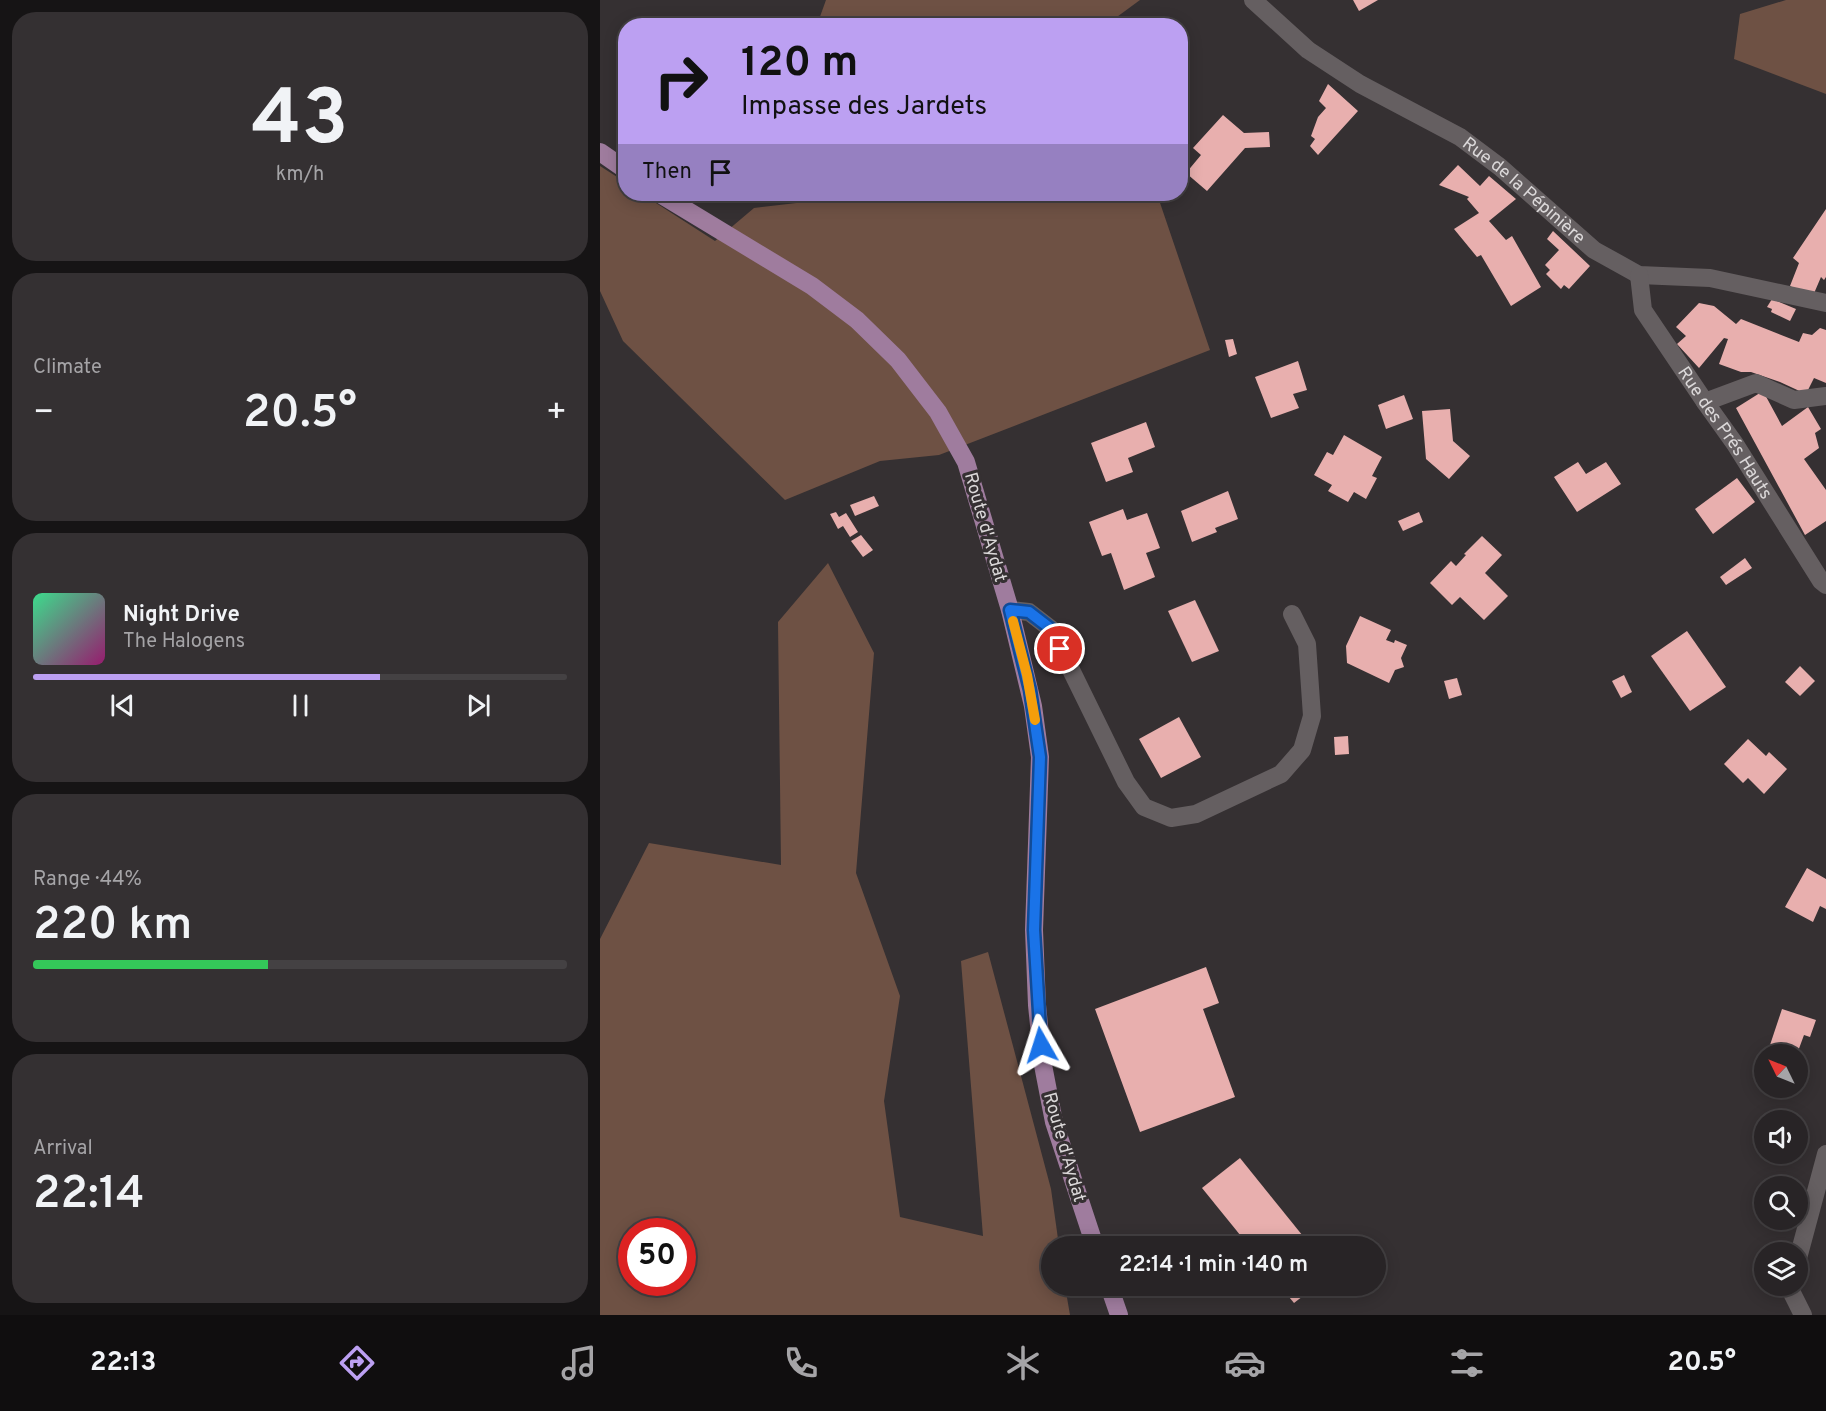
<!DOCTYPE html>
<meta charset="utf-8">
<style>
:root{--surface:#282426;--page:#343032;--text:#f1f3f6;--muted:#a5a4a7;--line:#444143;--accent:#bca0f2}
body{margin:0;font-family:Overpass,sans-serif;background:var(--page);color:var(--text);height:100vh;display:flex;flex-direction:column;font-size:22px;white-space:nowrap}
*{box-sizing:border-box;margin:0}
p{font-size:20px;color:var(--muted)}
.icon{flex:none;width:33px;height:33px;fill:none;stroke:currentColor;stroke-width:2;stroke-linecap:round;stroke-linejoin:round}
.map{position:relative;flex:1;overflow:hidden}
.side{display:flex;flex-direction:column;gap:12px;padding:12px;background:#161415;width:600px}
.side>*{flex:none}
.banner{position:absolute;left:18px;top:18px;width:570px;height:183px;border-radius:24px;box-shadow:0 3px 15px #0003,0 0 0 2px var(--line);background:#bca0f2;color:#111;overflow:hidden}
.needle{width:39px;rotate:313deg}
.fabs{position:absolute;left:1154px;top:1044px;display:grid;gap:12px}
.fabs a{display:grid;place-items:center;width:54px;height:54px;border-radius:50%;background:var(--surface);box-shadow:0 3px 15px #0003,0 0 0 2px var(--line);font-size:30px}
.speed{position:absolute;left:18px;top:1218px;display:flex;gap:12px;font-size:30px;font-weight:700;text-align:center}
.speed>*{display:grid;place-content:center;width:78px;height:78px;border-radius:50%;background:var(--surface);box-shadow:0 3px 15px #0003,0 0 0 2px var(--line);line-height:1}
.speed .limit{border:9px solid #d22;background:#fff;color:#111}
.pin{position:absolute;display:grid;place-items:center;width:51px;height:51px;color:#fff;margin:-26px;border:3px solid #fff;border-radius:50%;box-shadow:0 2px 6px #0007}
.me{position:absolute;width:66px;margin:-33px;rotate:354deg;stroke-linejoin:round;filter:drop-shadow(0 0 4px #0008)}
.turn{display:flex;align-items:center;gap:21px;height:126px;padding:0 24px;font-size:27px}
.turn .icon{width:78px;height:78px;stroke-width:2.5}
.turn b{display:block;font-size:42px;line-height:51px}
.then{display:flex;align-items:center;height:57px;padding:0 24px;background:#0003;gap:12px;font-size:22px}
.big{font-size:45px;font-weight:600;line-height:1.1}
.side .widget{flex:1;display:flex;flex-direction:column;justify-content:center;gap:9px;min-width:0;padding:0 21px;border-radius:24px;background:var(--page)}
.side .dial{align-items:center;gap:0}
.dial b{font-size:78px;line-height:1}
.song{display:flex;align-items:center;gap:18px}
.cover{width:72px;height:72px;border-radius:9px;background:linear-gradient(135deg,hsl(150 70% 55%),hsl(320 70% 35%))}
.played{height:6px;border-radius:3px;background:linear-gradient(90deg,var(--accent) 65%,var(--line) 65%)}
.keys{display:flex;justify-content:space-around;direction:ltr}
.heat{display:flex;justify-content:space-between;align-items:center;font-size:33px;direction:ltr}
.charge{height:9px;border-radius:4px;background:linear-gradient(90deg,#34c759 44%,var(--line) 0)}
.trip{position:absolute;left:441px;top:1236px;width:345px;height:60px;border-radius:30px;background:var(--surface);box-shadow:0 3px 15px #0003,0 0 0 2px var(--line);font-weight:600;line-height:60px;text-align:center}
.menu{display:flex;height:96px;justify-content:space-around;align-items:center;background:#100e0f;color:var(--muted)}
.menu .icon{width:42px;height:42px}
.menu .selected{color:var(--accent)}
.menu b{font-size:27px;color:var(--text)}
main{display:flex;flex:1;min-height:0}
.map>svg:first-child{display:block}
</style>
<main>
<section class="side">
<div class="widget dial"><b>43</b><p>km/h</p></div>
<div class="widget"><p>Climate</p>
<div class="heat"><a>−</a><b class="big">20.5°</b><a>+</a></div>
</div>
<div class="widget">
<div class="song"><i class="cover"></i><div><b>Night Drive</b><p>The Halogens</p></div></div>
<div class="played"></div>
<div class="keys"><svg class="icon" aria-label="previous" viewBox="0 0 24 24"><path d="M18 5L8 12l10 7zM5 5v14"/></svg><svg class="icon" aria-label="pause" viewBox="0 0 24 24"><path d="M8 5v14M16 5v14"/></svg><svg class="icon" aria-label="next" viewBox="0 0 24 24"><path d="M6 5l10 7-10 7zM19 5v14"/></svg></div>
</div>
<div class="widget"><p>Range · 44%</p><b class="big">220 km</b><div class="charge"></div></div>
<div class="widget"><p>Arrival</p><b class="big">22:14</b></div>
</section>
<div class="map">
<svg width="1226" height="1315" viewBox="0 0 1226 1315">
<rect width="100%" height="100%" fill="#353032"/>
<g fill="#6e5144" fill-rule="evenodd">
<polygon points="226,0 540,0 506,25 217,25"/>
<polygon points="1186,0 1226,0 1226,94 1134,59 1140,14"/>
<polygon points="0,166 25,182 26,194 42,194 115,241 154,208 274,194 557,194 610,350 339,455 280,461 185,500 23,341 0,291"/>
<path d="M 228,563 L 274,653 L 256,873 L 300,996 L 284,1101 L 300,1217 L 383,1236 L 361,961 L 388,952 L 451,1189 L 459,1246 L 452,1246 L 452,1286 L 465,1286 L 470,1315 L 0,1315 L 0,939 L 49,843 L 181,865 L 178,622 ZM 32,1232 L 82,1232 L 82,1282 L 32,1282 Z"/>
</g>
<g fill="#e8afae">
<polygon points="753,0 778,0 759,11"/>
<polygon points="728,84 758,111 718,155 710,146 715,139 711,136 718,117 726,108 719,101"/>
<polygon points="623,115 644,133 669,132 670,147 645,148 607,191 586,173 601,155 593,148"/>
<polygon points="858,165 880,186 889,176 916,199 889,221 906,240 912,236 941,287 911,306 881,255 877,257 854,229 879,213 867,199 869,197 839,185"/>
<polygon points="1226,209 1226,277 1224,280 1221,277 1212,298 1190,286 1199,263 1193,258"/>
<polygon points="953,231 990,266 969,289 964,285 961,289 946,274 950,270 945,265 959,250 947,239"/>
<polygon points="1172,299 1196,309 1190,321 1171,312 1172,309 1167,307"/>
<polygon points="1099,303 1114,306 1136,324 1141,319 1199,342 1203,333 1212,335 1220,328 1226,330 1226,383 1214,378 1206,394 1180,382 1151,372 1141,372 1119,364 1128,339 1124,338 1099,368 1077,344 1086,336 1076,327"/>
<polygon points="633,339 637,354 629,357 625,340"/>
<polygon points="698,361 707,390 693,394 699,408 671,418 655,377"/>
<polygon points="1163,391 1182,426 1208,407 1221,429 1215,433 1219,448 1204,459 1226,490 1226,521 1205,535 1136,408"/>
<polygon points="804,395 813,419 786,429 778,405"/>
<polygon points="850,409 853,441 870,456 849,479 826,459 822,411"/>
<polygon points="546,422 555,447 528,458 533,472 506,482 491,443"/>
<polygon points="744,435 782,457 772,476 777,478 766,499 754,492 748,502 728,491 732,485 714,475 727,452 733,455"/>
<polygon points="978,462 986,474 1006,462 1021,484 977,512 954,477"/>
<polygon points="1137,478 1155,502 1113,534 1095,509"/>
<polygon points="628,491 638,519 615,528 617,532 592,542 581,511"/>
<polygon points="274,496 279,506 255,516 250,505"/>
<polygon points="523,509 527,520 547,513 560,548 546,553 555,577 524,590 511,553 502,556 489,522"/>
<polygon points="236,512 239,517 246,513 258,532 250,537 243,526 238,529 230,514"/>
<polygon points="819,512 823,522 803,531 798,521"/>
<polygon points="261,535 273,550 263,557 251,541"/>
<polygon points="882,536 902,555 885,573 908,596 884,620 860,597 852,605 830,583 851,561 856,566 866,555 864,554"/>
<polygon points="1145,558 1152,568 1126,585 1120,577"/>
<polygon points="595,600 619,651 592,662 568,611"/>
<polygon points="760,616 791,630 786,640 794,643 795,640 807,645 801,658 804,667 795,670 789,683 747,663 746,646"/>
<polygon points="1087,631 1126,687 1090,711 1051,656"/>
<polygon points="1200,666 1215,681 1200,696 1185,682"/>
<polygon points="1024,675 1032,692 1021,698 1012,681"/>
<polygon points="857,678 862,695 849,699 844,681"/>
<polygon points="579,717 601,757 561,778 539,739"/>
<polygon points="748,736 749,754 735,755 734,737"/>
<polygon points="1148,739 1166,756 1169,752 1187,769 1164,794 1148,778 1143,783 1124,764"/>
<polygon points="1207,868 1226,879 1226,909 1220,906 1213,922 1185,907"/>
<polygon points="606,967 619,1003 603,1009 635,1097 540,1132 495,1009"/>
<polygon points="1182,1009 1216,1020 1210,1037 1204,1035 1197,1054 1167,1054"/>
<polygon points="640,1158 711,1246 649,1246 602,1188"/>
<polygon points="680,1286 716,1286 694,1303"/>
</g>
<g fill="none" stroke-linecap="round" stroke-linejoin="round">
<g stroke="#655f61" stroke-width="18">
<path id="s1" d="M 653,0 L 708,50 L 760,84 L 860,137 L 900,167 L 994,250 L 1039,275 L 1110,278 L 1226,303"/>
<path id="s2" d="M 1039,275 L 1043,310 L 1105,402 L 1135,444 L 1221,581 L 1226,585"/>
<polyline points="1105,402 1156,383 1194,400 1226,396"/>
<polyline points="410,610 429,612 451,629 526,782 544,807 571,818 596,814 681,774 702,750 712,716 707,644 692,614"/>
<polyline points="1197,1262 1226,1154"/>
<polyline points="1191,1286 1190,1289 1203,1315"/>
</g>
<g stroke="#9f7c9e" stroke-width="18">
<polyline points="0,152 26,170"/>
<polyline points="60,194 212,286 257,320 298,360 338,412 366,462 410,610 433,706 440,757 434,930 437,1005 443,1065 454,1122 495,1246"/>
<polyline points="509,1286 519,1315"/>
</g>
</g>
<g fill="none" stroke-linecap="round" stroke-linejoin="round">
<g stroke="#114b97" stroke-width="15">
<polyline id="route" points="441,1045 434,930 440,757 430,690 410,610 429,612 451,629 460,649"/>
</g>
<use href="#route" stroke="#1a73e8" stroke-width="10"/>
<polyline stroke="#f59e0b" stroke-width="10" points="413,621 427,675 435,720"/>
</g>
<g text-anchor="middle" stroke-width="6" stroke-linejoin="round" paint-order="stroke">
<g font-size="18" fill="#dbd8d9" stroke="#353032">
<text dy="6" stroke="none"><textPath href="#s1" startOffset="333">Rue de la Pépinière</textPath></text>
<text dy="6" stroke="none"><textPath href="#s2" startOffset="183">Rue des Prés Hauts</textPath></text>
<text transform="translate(386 527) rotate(74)" y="6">Route d'Aydat</text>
<text transform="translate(465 1147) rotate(74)" y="6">Route d'Aydat</text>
</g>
</g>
</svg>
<div class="fabs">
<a><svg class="needle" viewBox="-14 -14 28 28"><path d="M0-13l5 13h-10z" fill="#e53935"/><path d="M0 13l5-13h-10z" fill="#a5a4a7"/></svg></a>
<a><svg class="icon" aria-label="sound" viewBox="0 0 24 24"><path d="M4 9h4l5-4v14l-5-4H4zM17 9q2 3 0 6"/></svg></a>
<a><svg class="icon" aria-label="search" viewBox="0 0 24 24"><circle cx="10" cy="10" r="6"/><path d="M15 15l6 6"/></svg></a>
<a><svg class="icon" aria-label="layers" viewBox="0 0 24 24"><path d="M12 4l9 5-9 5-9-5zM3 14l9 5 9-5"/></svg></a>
</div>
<div class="speed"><div class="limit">50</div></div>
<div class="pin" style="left:460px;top:649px;background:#d93025"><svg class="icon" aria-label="arrive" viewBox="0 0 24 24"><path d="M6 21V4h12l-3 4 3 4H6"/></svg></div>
<svg class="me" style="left:441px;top:1045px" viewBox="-20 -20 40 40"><path d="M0-17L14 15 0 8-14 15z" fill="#1a73e8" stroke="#fff" stroke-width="4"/></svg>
<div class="trip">22:14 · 1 min · 140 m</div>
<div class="banner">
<div class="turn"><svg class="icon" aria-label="right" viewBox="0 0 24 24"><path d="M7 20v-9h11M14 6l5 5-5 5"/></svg><div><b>120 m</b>Impasse des Jardets</div></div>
<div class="then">Then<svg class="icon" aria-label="arrive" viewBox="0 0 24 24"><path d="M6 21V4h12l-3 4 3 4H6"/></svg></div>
</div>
</div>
</main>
<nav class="menu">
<b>22:13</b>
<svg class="icon selected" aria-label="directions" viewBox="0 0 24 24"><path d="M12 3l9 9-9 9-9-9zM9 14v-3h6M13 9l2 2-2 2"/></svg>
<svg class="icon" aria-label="music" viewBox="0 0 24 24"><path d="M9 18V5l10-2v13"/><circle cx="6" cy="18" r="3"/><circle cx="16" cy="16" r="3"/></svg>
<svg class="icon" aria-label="phone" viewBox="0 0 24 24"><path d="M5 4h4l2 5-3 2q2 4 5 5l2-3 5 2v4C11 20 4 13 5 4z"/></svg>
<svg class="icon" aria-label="climate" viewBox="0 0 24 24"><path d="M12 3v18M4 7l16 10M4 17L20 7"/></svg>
<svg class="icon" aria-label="car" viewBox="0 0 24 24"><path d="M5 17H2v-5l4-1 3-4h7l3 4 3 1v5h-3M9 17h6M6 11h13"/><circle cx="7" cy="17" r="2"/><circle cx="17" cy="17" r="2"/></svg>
<svg class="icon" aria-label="filters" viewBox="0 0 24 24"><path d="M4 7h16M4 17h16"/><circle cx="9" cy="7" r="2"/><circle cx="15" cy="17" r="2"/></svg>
<b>20.5°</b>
</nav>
